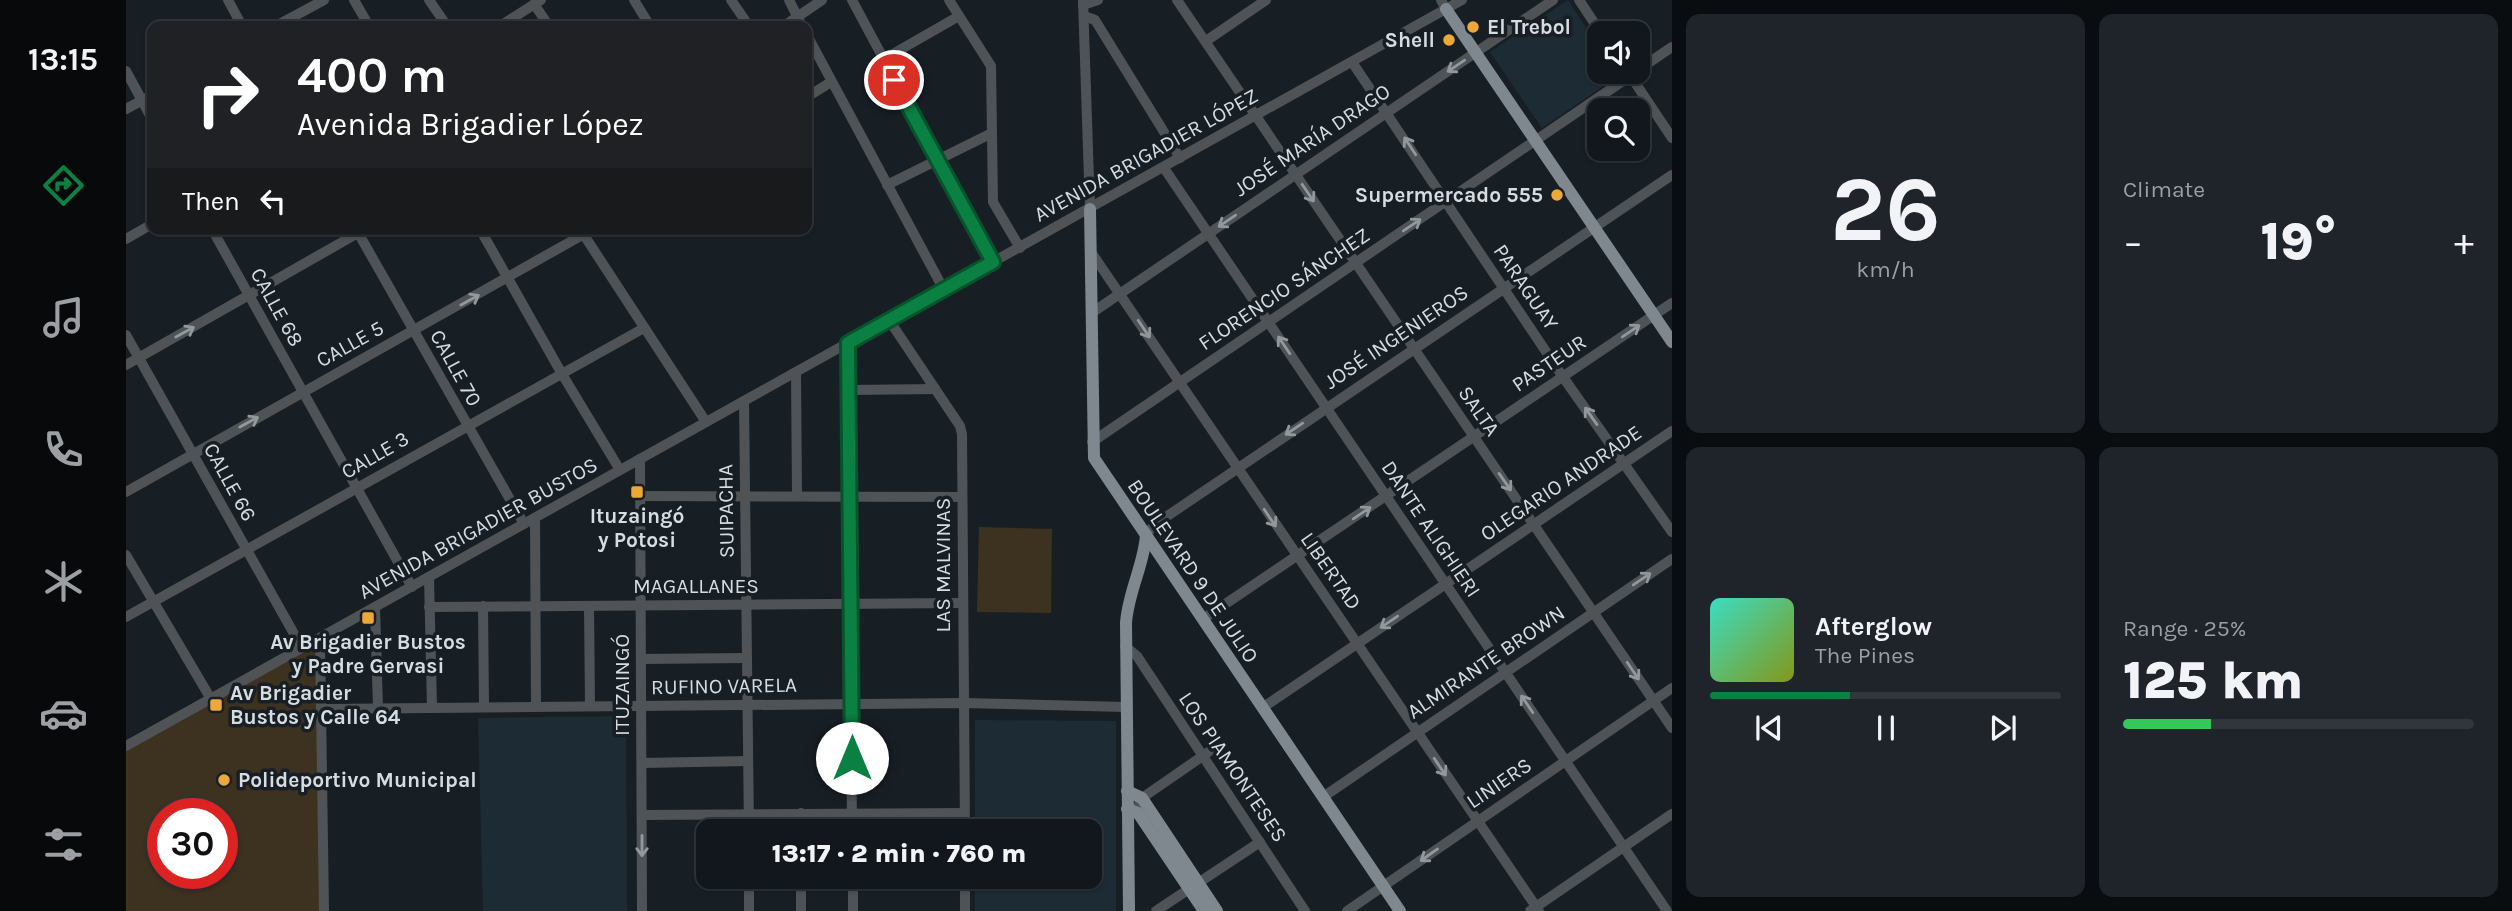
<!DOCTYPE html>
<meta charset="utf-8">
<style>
:root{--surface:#11171c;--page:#1e2429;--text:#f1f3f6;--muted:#9c9fa3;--line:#30363b;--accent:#0b8043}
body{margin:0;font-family:Karla,sans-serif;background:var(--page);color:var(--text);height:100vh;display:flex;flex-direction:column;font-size:26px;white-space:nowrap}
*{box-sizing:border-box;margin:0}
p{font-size:23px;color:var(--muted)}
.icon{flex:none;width:38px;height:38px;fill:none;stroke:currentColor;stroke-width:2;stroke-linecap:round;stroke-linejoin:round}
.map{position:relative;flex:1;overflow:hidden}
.drawer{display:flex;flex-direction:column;gap:14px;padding:14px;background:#090d0f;width:840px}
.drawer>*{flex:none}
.guide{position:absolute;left:21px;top:21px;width:665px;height:214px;border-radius:14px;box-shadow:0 2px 5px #0004,0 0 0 2px var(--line);background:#202124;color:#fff;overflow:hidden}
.buttons{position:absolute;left:1461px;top:21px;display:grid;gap:14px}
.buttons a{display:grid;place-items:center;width:63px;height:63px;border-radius:14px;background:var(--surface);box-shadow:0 2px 5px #0004,0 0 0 2px var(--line);font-size:35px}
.speed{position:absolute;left:21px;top:798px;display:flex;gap:14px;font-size:35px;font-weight:700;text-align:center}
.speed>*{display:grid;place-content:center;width:91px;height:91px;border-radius:50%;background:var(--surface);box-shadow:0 2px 5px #0004,0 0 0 2px var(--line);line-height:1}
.speed .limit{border:10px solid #d22;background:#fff;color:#111}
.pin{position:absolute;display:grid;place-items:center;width:60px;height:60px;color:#fff;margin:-30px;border:4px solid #fff;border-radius:50%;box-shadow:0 2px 7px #0007}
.me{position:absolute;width:77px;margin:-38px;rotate:0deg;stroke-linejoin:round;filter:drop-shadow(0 0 5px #0008)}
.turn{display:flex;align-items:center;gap:24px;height:147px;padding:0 35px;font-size:32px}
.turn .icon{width:91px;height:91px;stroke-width:2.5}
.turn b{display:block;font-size:49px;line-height:60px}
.then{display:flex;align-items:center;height:66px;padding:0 35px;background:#0003;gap:14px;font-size:26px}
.big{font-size:52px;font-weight:800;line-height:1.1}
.drawer .card{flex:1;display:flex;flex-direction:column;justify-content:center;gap:10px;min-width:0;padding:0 24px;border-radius:14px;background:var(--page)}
.drawer .dial{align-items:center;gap:0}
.dial b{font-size:91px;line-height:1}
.song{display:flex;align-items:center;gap:21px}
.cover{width:84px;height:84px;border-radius:10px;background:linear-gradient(135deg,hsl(170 70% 55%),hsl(70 70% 35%))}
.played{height:7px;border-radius:4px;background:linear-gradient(90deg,var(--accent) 40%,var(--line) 40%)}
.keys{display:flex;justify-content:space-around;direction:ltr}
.heat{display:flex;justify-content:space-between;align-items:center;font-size:38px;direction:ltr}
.charge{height:10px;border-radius:5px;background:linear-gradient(90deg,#34c759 25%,var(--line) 0)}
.drawer .tiles{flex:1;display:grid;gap:14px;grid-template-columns:repeat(2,1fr)}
.trip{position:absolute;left:570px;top:819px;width:406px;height:70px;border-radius:14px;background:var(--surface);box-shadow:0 2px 5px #0004,0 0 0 2px var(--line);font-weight:800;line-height:70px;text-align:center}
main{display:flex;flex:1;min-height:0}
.tabs{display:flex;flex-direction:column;width:126px;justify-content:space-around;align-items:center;background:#07090b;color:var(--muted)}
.tabs .icon{width:49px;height:49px}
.tabs .selected{color:var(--accent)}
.tabs b{font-size:32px;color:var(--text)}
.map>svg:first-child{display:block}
</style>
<main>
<nav class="tabs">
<b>13:15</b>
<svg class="icon selected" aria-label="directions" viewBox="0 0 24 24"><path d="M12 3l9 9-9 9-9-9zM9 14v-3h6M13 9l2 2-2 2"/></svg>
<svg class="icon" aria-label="music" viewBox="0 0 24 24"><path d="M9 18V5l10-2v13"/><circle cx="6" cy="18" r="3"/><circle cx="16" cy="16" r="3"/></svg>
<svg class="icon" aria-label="phone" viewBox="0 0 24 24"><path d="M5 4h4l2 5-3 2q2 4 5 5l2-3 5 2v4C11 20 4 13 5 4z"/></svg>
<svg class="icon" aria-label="climate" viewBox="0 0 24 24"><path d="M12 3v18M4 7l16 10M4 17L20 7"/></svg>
<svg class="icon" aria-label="car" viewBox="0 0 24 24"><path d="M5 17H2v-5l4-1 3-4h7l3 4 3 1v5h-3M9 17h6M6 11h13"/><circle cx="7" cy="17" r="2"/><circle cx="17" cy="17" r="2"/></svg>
<svg class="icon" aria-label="filters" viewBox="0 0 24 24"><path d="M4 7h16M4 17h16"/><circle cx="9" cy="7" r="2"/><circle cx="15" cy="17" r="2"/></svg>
</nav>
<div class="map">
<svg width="1546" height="911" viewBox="0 0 1546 911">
<rect width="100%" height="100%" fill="#171f25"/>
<g fill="#1d2b34">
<polygon points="1442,0 1473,48 1474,72 1489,72 1492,76 1416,128 1364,52"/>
<polygon points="500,716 501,911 357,911 352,718"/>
<polygon points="849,720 990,721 990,911 849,911 849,877 964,877 964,831 849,831"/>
</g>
<g fill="#3d3120" fill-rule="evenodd">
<polygon points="853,527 926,529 925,613 851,612"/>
<path d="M 194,639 L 198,911 L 0,911 L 0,747 ZM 37,814 L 96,814 L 96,873 L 37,873 Z"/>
</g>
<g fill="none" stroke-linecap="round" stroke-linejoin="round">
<g stroke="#4f5356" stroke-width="10">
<polyline points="102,0 116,26"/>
<polyline points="228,0 243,26"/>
<polyline points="303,0 321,26"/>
<polyline points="508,0 524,26"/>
<polyline points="605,0 623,26"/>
<polyline points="663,0 676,26"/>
<polyline points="726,0 867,263"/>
<polyline points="823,0 865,66 867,202 894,248"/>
<polyline points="957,0 964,209"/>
<polyline points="1051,0 1546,728"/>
<polyline points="1315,0 1320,9"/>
<polyline points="1453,0 1475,33"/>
<polyline points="408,4 423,26"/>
<polyline points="957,5 972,0"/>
<polyline points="958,16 969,20 1054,158"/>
<polyline points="150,26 198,0"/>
<polyline points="374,26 415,0"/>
<polyline points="658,26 696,0"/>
<polyline points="681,35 818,290"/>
<polyline points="1080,41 1140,0"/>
<polyline points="758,59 833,16"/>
<polyline points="1226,62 1437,377 1546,532"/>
<polyline points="1512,70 1546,47"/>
<polyline points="0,71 26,119"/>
<polyline points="1502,72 1546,138"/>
<polyline points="681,97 705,82"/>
<polyline points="0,109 26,95"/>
<polyline points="1038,168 1541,911"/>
<polyline points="761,185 866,133"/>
<polyline points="86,229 286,587"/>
<polyline points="230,229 398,524"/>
<polyline points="354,229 436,374 494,470"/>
<polyline points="456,232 580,422"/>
<polyline points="0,239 26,224"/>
<polyline points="965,252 1413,911"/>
<polyline points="967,312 1427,0"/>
<polyline points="763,320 834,426 836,434 839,831"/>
<polyline points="0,335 176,648"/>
<polyline points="722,343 726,831"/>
<polyline points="0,365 239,229"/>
<polyline points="670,372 671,496"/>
<polyline points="723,390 809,389"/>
<polyline points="618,401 623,831"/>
<polyline points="966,442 1510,72"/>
<polyline points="514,459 516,911"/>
<polyline points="0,492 467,229"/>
<polyline points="514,496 836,497"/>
<polyline points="409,518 410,707"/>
<polyline points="1020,535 1028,525 1546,175"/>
<polyline points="0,555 85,699"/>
<polyline points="303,577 306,708"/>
<polyline points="357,606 358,707"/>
<polyline points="463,606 464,706"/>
<polyline points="249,607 252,708"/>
<polyline points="303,607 837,603"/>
<polyline points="0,617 518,328"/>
<polyline points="1077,619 1546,303"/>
<polyline points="194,639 198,911"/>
<polyline points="999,646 1011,656 1179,911"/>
<polyline points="515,659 621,658"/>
<polyline points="1136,708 1546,431"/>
<polyline points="197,709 837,703 999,707"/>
<polyline points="0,746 1336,0"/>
<polyline points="516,763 622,761"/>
<polyline points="1197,797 1546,559"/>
<polyline points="1010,811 1016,798 1094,744"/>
<polyline points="516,815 838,813"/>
<polyline points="675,831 675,813"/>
<polyline points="623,877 623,911"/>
<polyline points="727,877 727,911"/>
<polyline points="839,877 839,911"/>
<polyline points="675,911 675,877"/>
<polyline points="1030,911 1134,842"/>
<polyline points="1221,911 1546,688"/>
<polyline points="1404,911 1546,814"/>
</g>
<g stroke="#7f888e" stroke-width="12">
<polyline points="1320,9 1546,342"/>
<polyline points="964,209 968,458 1274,911"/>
<polyline points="1001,791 1016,798 1091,911"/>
<polyline points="1001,809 1012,813 1078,911"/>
<path d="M 1003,911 L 1000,623 C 1002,592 1018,565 1020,535"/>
</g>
</g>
<defs><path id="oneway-shaft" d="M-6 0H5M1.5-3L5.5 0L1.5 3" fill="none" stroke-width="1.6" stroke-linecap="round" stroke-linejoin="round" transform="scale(1.75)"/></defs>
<g stroke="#93989b">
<use href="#oneway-shaft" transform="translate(1330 66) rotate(146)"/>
<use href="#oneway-shaft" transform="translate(1284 146) rotate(-123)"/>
<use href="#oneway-shaft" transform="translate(1182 193) rotate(56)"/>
<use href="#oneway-shaft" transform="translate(1101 221) rotate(146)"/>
<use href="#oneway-shaft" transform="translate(1286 225) rotate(-34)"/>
<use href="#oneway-shaft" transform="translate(344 300) rotate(-29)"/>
<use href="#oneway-shaft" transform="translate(1018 329) rotate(56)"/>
<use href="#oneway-shaft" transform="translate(1505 331) rotate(-34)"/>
<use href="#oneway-shaft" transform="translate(59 332) rotate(-29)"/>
<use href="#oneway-shaft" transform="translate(1158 345) rotate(-124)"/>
<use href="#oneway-shaft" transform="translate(1465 416) rotate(-125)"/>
<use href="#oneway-shaft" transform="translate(123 422) rotate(-29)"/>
<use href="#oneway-shaft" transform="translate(1168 429) rotate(146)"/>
<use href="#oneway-shaft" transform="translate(1379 482) rotate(55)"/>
<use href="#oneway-shaft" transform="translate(1236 513) rotate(-34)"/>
<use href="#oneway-shaft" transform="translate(1144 518) rotate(56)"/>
<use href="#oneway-shaft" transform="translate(1516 579) rotate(-34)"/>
<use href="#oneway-shaft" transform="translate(1263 622) rotate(146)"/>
<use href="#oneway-shaft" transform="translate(1507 671) rotate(56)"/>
<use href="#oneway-shaft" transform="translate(1401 704) rotate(-124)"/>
<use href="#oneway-shaft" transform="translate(1314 767) rotate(56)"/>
<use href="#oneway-shaft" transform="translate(516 846) rotate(90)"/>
<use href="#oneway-shaft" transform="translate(1303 855) rotate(145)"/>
</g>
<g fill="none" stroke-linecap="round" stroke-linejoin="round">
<g stroke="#07532c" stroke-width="18">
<polyline id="route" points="726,758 722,343 867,262 768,80"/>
</g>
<use href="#route" stroke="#0b8043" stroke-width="12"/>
</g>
<g fill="#eca93a" stroke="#171f25" stroke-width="2.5">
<circle cx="1347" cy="27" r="7"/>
<circle cx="1323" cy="40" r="7"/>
<circle cx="1431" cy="195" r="7"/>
<rect x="504" y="485" width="14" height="14" rx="3.5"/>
<rect x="235" y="611" width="14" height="14" rx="3.5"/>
<rect x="83" y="698" width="14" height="14" rx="3.5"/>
<circle cx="98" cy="780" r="7"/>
</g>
<g text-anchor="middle" stroke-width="7" stroke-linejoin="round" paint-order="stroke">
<g font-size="21" font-weight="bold" fill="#d7dce0" stroke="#171f25" text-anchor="start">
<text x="1361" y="34">El Trebol</text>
<text x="1309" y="47" text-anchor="end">Shell</text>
<text x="1417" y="202" text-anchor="end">Supermercado 555</text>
<text x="511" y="523" text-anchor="middle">Ituzaingó<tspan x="511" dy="24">y Potosi</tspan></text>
<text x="242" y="649" text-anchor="middle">Av Brigadier Bustos<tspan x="242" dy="24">y Padre Gervasi</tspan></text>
<text x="104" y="700">Av Brigadier<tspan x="104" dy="24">Bustos y Calle 64</tspan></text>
<text x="112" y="787">Polideportivo Municipal</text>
</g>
<g font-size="21" fill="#d7dce0" stroke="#171f25">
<text transform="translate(1186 140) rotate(-34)" y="7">JOSÉ MARÍA DRAGO</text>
<text transform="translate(1020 155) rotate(-29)" y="7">AVENIDA BRIGADIER LÓPEZ</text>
<text transform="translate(1400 287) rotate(56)" y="7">PARAGUAY</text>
<text transform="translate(1158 289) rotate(-34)" y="7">FLORENCIO SÁNCHEZ</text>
<text transform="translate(151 307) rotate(61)" y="7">CALLE 68</text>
<text transform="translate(1270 337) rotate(-34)" y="7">JOSÉ INGENIEROS</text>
<text transform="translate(224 344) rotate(-29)" y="7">CALLE 5</text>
<text transform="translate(1423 363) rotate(-34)" y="7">PASTEUR</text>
<text transform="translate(330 368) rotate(61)" y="7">CALLE 70</text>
<text transform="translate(1353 411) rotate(55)" y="7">SALTA</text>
<text transform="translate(249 455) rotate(-30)" y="7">CALLE 3</text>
<text transform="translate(104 482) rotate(61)" y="7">CALLE 66</text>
<text transform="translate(1435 483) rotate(-34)" y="7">OLEGARIO ANDRADE</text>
<text transform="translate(600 511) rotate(-91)" y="7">SUIPACHA</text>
<text transform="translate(352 528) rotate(-29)" y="7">AVENIDA BRIGADIER BUSTOS</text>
<text transform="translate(1305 529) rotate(56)" y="7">DANTE ALIGHIERI</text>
<text transform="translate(817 565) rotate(-90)" y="7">LAS MALVINAS</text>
<text transform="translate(1067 571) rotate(56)" y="7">BOULEVARD 9 DE JULIO</text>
<text transform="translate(1205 571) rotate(55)" y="7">LIBERTAD</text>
<text x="570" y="593">MAGALLANES</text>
<text transform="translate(1360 662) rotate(-34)" y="7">ALMIRANTE BROWN</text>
<text transform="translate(496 685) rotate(-90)" y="7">ITUZAINGÓ</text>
<text transform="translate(598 686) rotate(-1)" y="7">RUFINO VARELA</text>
<text transform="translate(1107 767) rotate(56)" y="7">LOS PIAMONTESES</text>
<text transform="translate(1373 783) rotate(-34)" y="7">LINIERS</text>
</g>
</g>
</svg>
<div class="buttons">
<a><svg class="icon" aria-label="sound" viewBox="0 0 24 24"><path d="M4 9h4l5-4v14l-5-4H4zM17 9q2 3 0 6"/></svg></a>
<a><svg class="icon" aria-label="search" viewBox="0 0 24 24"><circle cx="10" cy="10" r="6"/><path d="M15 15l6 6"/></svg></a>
</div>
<div class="speed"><div class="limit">30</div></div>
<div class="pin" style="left:768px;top:80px;background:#d93025"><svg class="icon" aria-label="arrive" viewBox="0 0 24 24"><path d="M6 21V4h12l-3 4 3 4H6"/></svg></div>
<svg class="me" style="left:726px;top:758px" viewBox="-20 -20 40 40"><circle r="19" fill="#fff"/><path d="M0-13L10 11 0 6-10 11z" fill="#0b8043"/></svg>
<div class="trip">13:17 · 2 min · 760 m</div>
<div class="guide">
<div class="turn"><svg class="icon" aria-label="right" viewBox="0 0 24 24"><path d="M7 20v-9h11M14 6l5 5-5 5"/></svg><div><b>400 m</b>Avenida Brigadier López</div></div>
<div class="then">Then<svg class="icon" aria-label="left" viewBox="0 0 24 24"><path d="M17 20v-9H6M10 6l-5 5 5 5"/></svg></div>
</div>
</div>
<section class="drawer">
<div class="tiles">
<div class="card dial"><b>26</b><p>km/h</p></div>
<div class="card"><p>Climate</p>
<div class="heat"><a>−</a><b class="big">19°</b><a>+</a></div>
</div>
<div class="card">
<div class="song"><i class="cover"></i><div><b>Afterglow</b><p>The Pines</p></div></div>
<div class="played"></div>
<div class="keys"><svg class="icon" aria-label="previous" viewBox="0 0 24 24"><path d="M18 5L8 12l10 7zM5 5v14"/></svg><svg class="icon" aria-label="pause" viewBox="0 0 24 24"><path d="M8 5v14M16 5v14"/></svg><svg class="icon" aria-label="next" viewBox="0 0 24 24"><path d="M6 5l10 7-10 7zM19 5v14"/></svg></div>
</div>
<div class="card"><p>Range · 25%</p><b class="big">125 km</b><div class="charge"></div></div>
</div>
</section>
</main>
